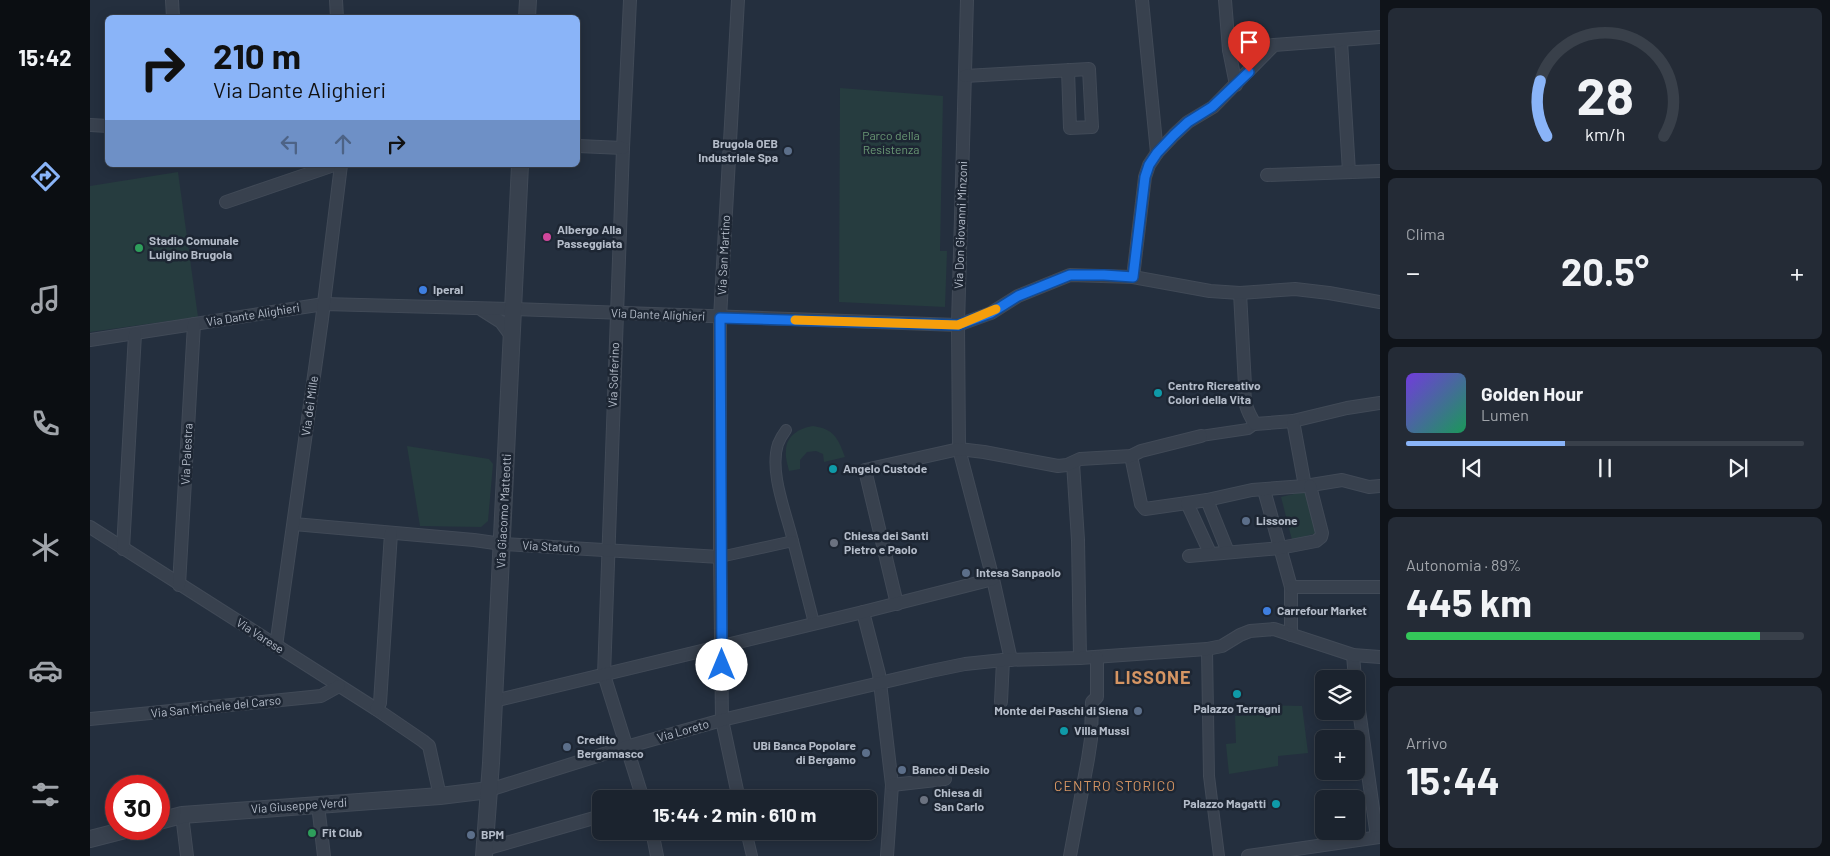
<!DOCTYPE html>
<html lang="it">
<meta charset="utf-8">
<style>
:root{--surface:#1b232e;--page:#242b36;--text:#f1f3f6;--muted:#a0a4aa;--line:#39404a;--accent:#8ab4f8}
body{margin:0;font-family:Barlow,sans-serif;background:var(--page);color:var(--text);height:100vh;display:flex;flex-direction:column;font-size:19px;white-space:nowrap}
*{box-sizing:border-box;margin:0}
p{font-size:16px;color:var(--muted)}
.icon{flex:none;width:28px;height:28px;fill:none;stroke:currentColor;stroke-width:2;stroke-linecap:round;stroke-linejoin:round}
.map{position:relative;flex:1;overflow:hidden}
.panel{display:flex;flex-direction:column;gap:8px;padding:8px;background:#0f1319;width:450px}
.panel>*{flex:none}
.banner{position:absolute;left:15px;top:15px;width:475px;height:152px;border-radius:8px;box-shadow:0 2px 12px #0003,0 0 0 1px var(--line);background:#8ab4f8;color:#111;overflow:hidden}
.controls{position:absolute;left:1225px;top:670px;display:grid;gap:10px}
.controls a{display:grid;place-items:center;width:50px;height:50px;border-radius:8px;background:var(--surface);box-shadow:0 2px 12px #0003,0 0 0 1px var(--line);font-size:25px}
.speed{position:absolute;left:15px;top:775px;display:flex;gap:10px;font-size:25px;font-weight:700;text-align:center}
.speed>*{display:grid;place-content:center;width:65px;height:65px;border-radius:50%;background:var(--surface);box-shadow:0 2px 12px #0003,0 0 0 1px var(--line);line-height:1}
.speed .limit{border:8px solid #d22;background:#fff;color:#111}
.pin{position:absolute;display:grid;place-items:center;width:42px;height:42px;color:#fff;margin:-51px -21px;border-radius:50% 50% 50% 0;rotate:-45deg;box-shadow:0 0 5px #0007}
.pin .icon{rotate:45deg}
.me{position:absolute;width:55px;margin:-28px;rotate:0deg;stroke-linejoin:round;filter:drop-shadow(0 0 4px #0008)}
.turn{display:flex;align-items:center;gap:18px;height:105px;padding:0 25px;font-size:22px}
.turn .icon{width:65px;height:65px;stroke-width:2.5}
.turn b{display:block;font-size:35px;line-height:42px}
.lanes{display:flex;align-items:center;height:48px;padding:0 25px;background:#0003;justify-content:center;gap:25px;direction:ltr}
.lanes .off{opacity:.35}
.big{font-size:38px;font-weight:700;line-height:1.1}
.panel .widget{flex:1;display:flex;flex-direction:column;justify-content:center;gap:8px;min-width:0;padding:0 18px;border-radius:8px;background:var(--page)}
.panel .dial{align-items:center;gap:0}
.dial svg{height:130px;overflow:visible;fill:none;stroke:var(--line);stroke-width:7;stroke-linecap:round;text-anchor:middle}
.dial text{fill:var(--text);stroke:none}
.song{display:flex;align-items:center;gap:15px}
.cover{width:60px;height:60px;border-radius:8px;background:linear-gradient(135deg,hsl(260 70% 55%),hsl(150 70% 35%))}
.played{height:5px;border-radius:2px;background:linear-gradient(90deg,var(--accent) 40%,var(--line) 40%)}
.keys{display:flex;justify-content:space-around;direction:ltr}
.heat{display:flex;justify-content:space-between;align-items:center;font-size:28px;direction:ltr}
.charge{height:8px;border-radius:4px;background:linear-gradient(90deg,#34c759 89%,var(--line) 0)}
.trip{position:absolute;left:502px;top:790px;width:285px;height:50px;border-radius:8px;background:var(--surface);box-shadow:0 2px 12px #0003,0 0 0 1px var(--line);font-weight:700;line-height:50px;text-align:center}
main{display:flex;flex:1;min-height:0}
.menu{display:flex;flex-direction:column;width:90px;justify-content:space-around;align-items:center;background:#0b0e12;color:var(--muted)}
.menu .icon{width:35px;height:35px}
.menu .current{color:var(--accent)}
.menu b{font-size:22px;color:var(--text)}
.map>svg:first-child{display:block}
</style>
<main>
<nav class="menu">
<b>15:42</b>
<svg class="icon current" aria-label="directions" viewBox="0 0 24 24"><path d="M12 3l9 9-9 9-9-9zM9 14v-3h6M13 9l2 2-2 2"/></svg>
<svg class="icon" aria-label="music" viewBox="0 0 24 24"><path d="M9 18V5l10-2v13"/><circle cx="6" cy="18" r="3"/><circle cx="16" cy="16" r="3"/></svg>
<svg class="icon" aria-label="phone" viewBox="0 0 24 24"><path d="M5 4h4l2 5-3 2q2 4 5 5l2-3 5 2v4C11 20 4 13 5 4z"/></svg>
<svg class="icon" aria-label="climate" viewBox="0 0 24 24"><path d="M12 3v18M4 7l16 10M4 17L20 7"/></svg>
<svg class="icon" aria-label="car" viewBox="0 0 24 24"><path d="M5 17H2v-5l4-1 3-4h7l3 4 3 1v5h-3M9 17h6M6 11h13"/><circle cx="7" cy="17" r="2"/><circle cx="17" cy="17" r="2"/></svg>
<svg class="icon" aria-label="filters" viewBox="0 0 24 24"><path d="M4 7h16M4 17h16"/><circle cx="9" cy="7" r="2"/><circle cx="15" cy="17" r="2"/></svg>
</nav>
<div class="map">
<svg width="1290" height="856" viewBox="0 0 1290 856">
<rect width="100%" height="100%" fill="#242f3e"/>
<g fill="#263c3f">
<polygon points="750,88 853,96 850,251 857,251 855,307 749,302"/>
<polygon points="88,172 108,317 0,332 0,186"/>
<path d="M 723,426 C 744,429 748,438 755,457 L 734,462 L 733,454 L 726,451 L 717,452 L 710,460 L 710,469 L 699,471 C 698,465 695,458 696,451 C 696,436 709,428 723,426 Z"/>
<polygon points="317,446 399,459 403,464 398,521 391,527 330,526"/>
<polygon points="1216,491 1227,533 1202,540 1191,497"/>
<polygon points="1172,705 1212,706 1218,753 1188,756 1188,766 1139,774 1136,744 1146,743 1145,716 1172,715"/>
</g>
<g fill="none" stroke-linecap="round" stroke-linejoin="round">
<g stroke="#414a57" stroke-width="12">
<g id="pedestrian">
<path d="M 696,430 C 693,434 690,439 688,444 C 679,472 696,512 703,541"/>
<polyline points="1111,436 1158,429 1165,424"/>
<polyline points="630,557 703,541 724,623"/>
<polyline points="1117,649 1119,776 1129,856"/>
<polyline points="656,831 662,856"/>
</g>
</g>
<g stroke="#414a57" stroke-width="14">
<g id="minor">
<polyline points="82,0 83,18"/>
<polyline points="246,0 247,18"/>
<polyline points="540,0 533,148 514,675 553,799"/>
<polyline points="648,0 630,318 630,557 632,720 648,795"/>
<polyline points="877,0 868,325 869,449 903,579 921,660"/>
<polyline points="1052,0 1067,153"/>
<polyline points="1135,0 1139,50 1146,85"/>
<polyline points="1251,41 1259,172"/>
<polyline points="1139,50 1184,45"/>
<polyline points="875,76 999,69 1002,127 980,128 978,70"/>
<polyline points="0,125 18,126"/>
<polyline points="488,146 533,148"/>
<polyline points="1177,175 1290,171"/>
<polyline points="136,202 244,165"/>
<polyline points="1043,277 1055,177 1059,165 1067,153 1084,135 1098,122 1123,107 1184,45 1290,37"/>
<path d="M 1150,293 L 1155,386 C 1153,401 1157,411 1165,424 L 1203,421 L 1257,408 L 1290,403"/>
<polyline points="392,310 411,322 422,337"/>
<polyline points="0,340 234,304 424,309 868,325 901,313 928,296 980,275 1043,277 1120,291 1150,293 1205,289 1239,293 1290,302"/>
<polyline points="1203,421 1215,486"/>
<polyline points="1041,456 1051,504 1055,509 1097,503"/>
<polyline points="983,463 988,540 990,658"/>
<polyline points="1174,490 1201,587 1201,635"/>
<polyline points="1117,500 1162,490 1215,486 1252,480 1279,487 1290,486"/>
<polyline points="204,524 384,540 412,544 630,557"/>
<polyline points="0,527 286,709 333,741 339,746 350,796"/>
<polyline points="33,549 45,334"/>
<polyline points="1120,553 1097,503 1117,500 1138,552"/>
<polyline points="1099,556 1190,548 1226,541 1231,537 1232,533 1220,486"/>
<polyline points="89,585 104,324"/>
<polyline points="1201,587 1290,587"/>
<polyline points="807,604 775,470 869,449 894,452 968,466 977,465 990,459 1041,456 1051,451 1111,436"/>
<polyline points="773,612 789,674 802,785 797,856"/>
<polyline points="186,646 232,319 251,165"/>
<polyline points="1263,655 1265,679"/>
<polyline points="1266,689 1287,837"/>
<polyline points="404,701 773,612 903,579"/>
<polyline points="911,702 913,660"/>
<polyline points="286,709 290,703 301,533"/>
<polyline points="0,719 231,696 249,686"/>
<polyline points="802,785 855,779"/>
<polyline points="399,790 536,747 632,720 841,671 875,664 913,660 990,658 1117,649 1132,646 1150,635 1160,631 1184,629 1263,655 1290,657"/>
<polyline points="228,805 234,856"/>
<polyline points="92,815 97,856"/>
<polyline points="562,831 567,856"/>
<polyline points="395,849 511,816"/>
<polyline points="980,856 998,759 1001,739 1002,702 1007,697 1007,657"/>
<polyline points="1158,856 1290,837"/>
</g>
</g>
<g stroke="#414a57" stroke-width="18">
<g id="tertiary">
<polyline points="437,18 438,0"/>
<polyline points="69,821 92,815 350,796 399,790"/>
<polyline points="0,839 39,829"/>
<polyline points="394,856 401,763 430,165"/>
</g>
</g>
<use href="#pedestrian" stroke="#38414e" stroke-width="10"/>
<use href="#minor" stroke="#38414e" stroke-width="12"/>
<use href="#tertiary" stroke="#38414e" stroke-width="16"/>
</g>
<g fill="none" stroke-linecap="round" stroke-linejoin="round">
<g stroke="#114b97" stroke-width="12">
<polyline id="route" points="632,665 630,318 868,325 901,313 928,296 980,275 1014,275 1043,277 1055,177 1059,165 1067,153 1084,135 1098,122 1122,107 1159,72"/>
</g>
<use href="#route" stroke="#1a73e8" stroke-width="9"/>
<polyline stroke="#f59e0b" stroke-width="9" points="705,320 868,325 906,309"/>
</g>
<g fill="#5c6f8a" stroke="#1d2633" stroke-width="2">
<circle cx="698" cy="151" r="5"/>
<circle cx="1156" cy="521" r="5"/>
<circle cx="876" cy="573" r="5"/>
<circle cx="1048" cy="711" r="5"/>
<circle cx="477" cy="747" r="5"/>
<circle cx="776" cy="753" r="5"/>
<circle cx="812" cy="770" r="5"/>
<circle cx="381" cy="835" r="5"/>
</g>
<circle fill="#d1479c" stroke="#1d2633" stroke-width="2" cx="457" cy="237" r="5"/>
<g fill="#2e9e5b" stroke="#1d2633" stroke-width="2">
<circle cx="49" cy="248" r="5"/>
<circle cx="222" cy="833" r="5"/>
</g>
<g fill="#3f7fe0" stroke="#1d2633" stroke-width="2">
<circle cx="333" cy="290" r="5"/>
<circle cx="1177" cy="611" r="5"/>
</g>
<g fill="#0f9aa8" stroke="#1d2633" stroke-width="2">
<circle cx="1068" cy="393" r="5"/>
<circle cx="743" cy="469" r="5"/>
<circle cx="1147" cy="694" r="5"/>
<circle cx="974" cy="731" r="5"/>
<circle cx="1186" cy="804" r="5"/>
</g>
<g fill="#6b7280" stroke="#1d2633" stroke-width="2">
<circle cx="744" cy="543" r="5"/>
<circle cx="834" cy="800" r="5"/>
</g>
<g text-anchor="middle" stroke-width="5" stroke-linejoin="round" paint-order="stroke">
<g font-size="12" fill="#6b9a76" stroke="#1d2633">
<text x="801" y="140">Parco della<tspan x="801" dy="14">Resistenza</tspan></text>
</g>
<g font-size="12" font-weight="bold" fill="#b4bcc9" stroke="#1d2633" text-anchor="start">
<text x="688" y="148" text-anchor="end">Brugola OEB<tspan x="688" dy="14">Industriale Spa</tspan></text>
<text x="467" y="234">Albergo Alla<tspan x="467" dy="14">Passeggiata</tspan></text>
<text x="59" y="245">Stadio Comunale<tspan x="59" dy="14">Luigino Brugola</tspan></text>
<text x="343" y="294">Iperal</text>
<text x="1078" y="390">Centro Ricreativo<tspan x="1078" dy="14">Colori della Vita</tspan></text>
<text x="753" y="473">Angelo Custode</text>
<text x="1166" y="525">Lissone</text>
<text x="754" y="540">Chiesa dei Santi<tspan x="754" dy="14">Pietro e Paolo</tspan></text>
<text x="886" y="577">Intesa Sanpaolo</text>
<text x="1187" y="615">Carrefour Market</text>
<text x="1147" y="713" text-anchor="middle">Palazzo Terragni</text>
<text x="1038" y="715" text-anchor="end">Monte dei Paschi di Siena</text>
<text x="984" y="735">Villa Mussi</text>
<text x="487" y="744">Credito<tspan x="487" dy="14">Bergamasco</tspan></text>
<text x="766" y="750" text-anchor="end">UBi Banca Popolare<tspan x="766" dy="14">di Bergamo</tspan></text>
<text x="822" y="774">Banco di Desio</text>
<text x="844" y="797">Chiesa di<tspan x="844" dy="14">San Carlo</tspan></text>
<text x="1176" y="808" text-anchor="end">Palazzo Magatti</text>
<text x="232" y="837">Fit Club</text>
<text x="391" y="839">BPM</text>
</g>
<g font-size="12" fill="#b4bcc9" stroke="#1d2633">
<text transform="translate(871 225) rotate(-88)" y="4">Via Don Giovanni Minzoni</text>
<text transform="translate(634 255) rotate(-87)" y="4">Via San Martino</text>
<text transform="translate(163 315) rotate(-9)" y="4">Via Dante Alighieri</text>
<text transform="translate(568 315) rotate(2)" y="4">Via Dante Alighieri</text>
<text transform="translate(524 375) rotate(-88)" y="4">Via Solferino</text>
<text transform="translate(220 406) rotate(-82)" y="4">Via dei Mille</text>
<text transform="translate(97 454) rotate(-87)" y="4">Via Palestra</text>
<text transform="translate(414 511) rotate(-87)" y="4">Via Giacomo Matteotti</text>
<text transform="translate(461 547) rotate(3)" y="4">Via Statuto</text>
<text transform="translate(170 636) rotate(33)" y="4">Via Varese</text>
<text transform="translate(126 707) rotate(-6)" y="4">Via San Michele del Carso</text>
<text transform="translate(593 731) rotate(-16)" y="4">Via Loreto</text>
<text transform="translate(209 806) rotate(-4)" y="4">Via Giuseppe Verdi</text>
</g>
<g font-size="14" letter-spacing="1" fill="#d59563" stroke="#1d2633">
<text x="1025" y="791">CENTRO STORICO</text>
</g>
<g font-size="18" font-weight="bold" letter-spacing="1" fill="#d59563" stroke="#1d2633">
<text x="1063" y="684">LISSONE</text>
</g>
</g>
</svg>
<div class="controls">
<a><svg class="icon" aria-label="layers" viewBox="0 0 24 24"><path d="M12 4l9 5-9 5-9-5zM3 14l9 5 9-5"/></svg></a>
<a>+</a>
<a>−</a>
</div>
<div class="speed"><div class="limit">30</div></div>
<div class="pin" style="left:1159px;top:72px;background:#d93025"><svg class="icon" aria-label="arrive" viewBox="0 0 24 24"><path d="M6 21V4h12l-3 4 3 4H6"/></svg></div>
<svg class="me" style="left:632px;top:665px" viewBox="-20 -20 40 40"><circle r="19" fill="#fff"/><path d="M0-13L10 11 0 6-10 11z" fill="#1a73e8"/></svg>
<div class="trip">15:44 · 2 min · 610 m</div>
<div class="banner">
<div class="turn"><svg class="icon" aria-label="right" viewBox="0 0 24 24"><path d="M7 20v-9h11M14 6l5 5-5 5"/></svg><div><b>210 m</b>Via Dante Alighieri</div></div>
<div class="lanes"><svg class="icon off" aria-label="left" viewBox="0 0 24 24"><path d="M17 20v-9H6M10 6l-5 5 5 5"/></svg><svg class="icon off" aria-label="ahead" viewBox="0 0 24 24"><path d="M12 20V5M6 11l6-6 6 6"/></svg><svg class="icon" aria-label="right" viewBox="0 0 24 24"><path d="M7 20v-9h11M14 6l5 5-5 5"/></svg></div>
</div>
</div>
<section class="panel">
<div class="widget dial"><svg viewBox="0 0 100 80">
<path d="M14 69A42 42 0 1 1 86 69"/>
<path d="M14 69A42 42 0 0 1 10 35" stroke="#8ab4f8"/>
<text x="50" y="56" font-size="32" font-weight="700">28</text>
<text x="50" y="72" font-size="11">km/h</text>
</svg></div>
<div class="widget"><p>Clima</p>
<div class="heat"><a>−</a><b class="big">20.5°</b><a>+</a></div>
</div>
<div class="widget">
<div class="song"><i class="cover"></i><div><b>Golden Hour</b><p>Lumen</p></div></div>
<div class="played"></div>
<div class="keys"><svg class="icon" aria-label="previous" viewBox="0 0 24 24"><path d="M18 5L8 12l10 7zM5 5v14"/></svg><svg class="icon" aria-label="pause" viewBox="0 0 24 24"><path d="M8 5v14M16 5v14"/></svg><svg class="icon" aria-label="next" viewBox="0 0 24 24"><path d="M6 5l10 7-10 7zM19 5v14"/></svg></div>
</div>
<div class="widget"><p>Autonomia · 89%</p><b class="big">445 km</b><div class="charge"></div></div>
<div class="widget"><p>Arrivo</p><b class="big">15:44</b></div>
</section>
</main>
